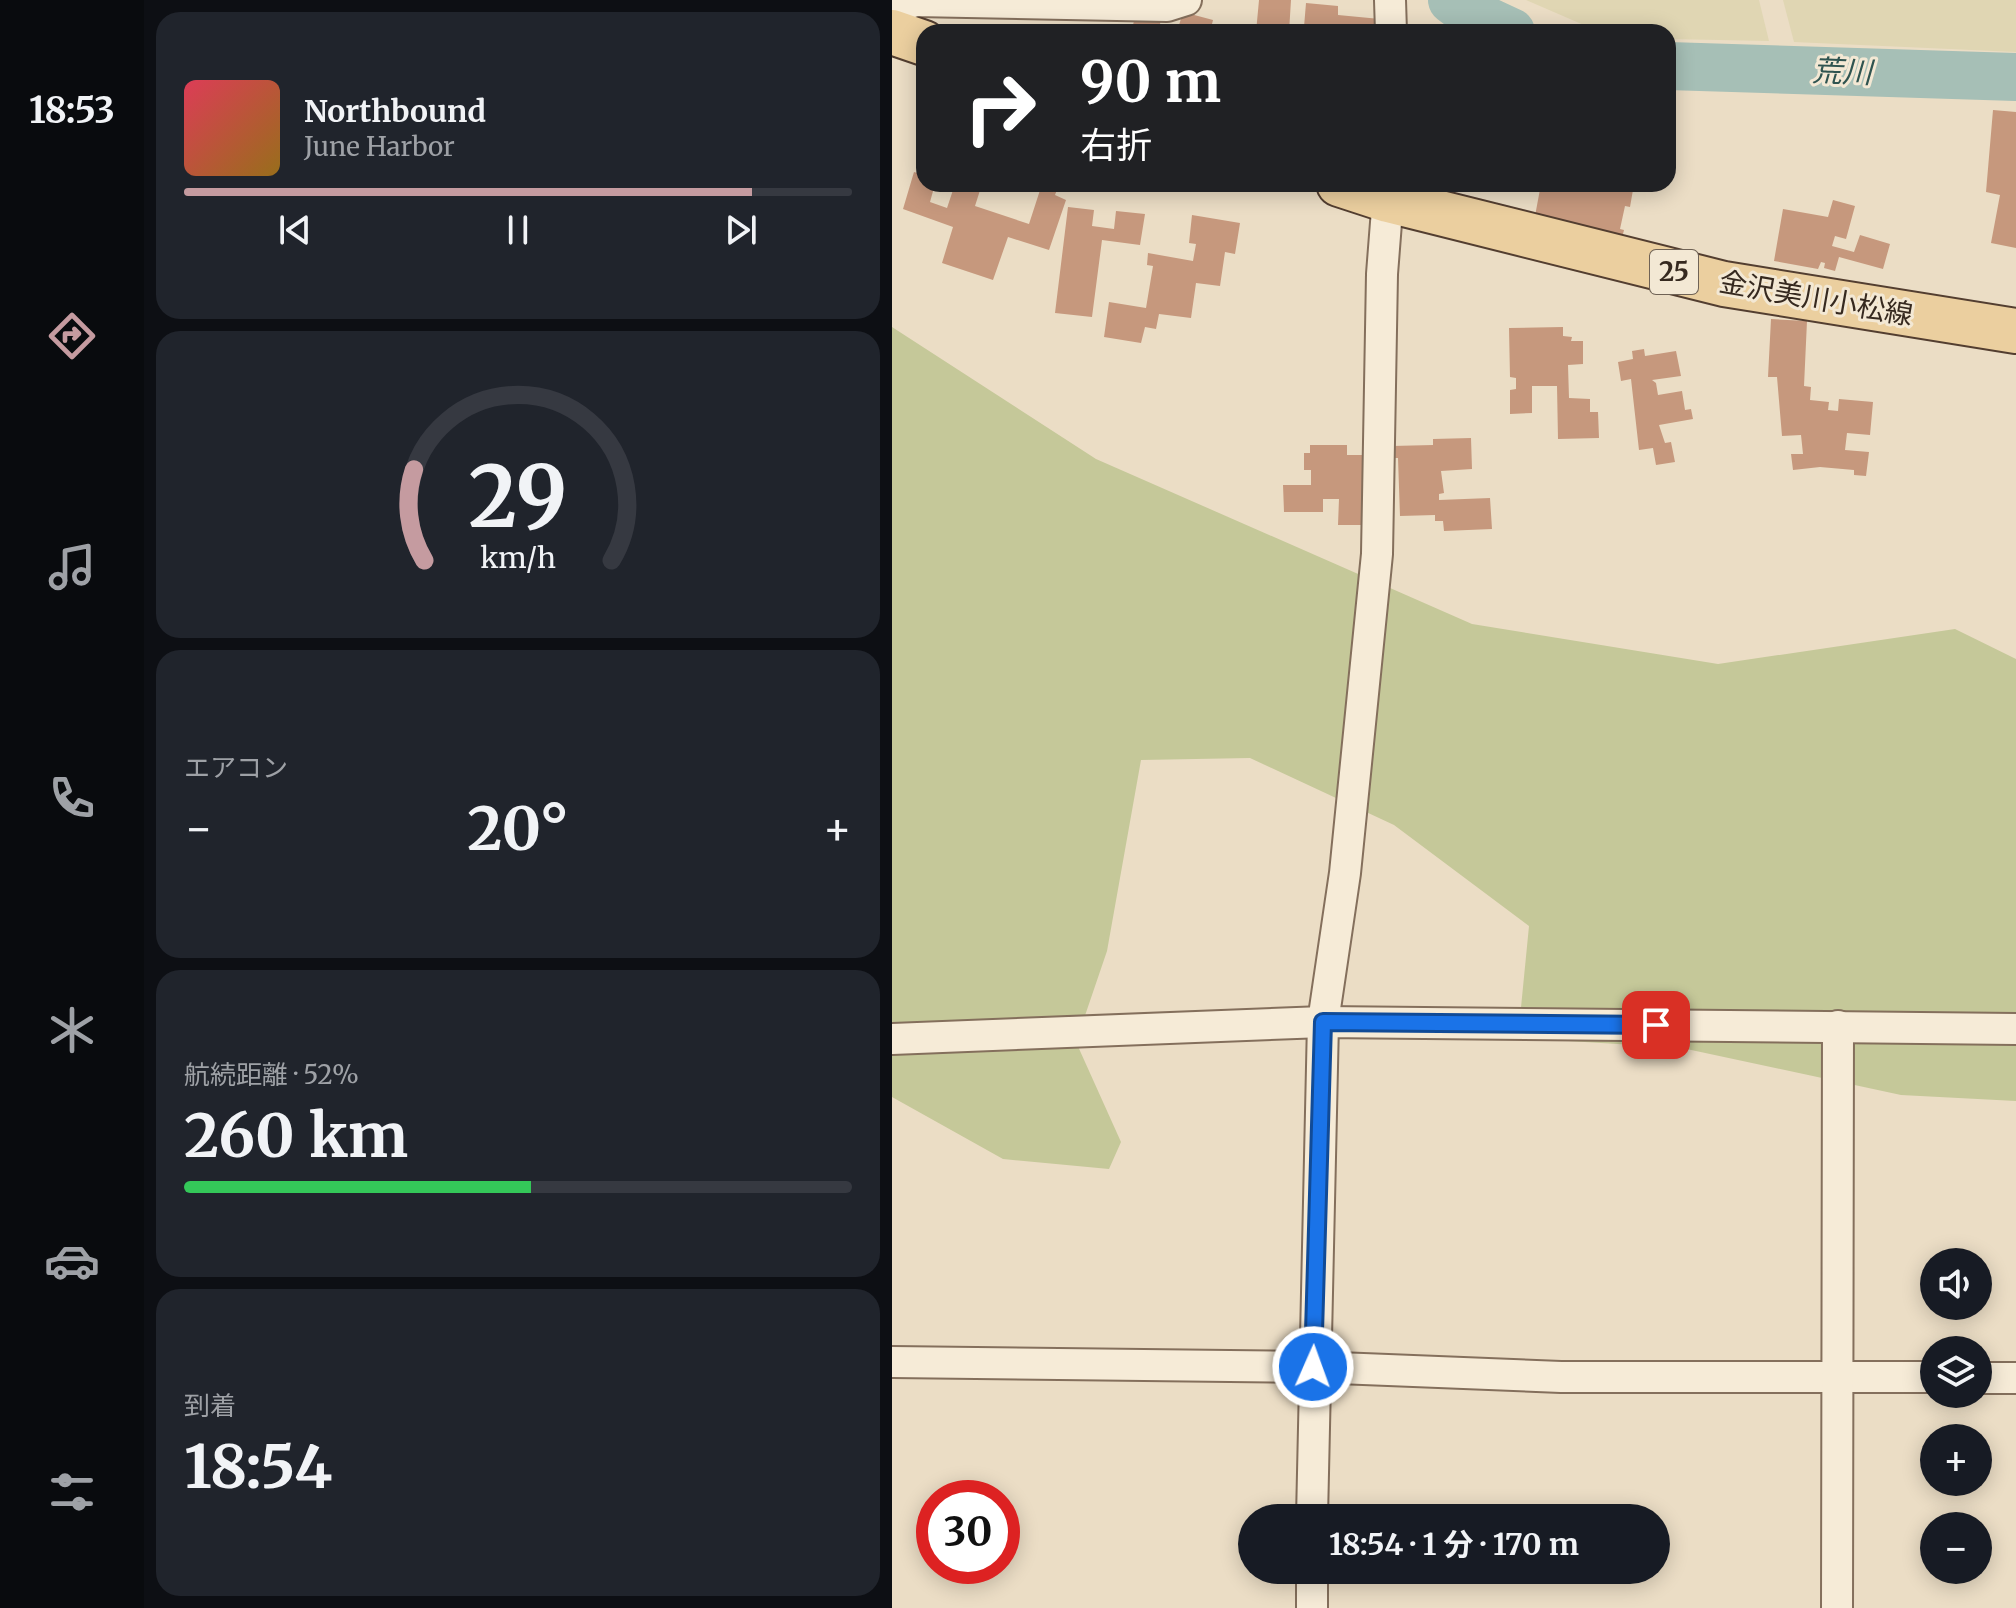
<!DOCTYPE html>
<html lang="ja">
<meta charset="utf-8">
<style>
:root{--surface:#171b24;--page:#20242c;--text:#f1f3f6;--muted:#9ea1a6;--line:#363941;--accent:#c59ba0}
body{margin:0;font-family:Merriweather,"Noto Sans JP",serif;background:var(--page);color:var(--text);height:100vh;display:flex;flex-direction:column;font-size:30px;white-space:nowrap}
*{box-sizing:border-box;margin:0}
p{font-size:26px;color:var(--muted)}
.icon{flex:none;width:44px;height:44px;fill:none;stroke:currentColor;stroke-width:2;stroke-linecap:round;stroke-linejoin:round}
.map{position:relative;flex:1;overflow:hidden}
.panel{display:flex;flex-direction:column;gap:12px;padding:12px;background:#0d0f14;width:748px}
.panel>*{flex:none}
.top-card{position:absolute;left:24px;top:24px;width:760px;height:168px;border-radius:24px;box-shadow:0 4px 20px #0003;background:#202124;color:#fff;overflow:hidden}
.buttons{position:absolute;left:1028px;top:1248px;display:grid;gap:16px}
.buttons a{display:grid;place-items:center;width:72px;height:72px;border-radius:50%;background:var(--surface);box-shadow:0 4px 20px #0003;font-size:40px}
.speed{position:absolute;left:24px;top:1480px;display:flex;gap:16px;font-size:40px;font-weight:700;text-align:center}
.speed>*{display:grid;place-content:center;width:104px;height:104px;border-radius:50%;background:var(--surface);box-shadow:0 4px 20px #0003;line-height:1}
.speed .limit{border:12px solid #d22;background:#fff;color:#111}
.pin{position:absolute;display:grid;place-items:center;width:68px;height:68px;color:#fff;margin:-34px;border-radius:16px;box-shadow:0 4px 12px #0006}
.me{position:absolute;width:88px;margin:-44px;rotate:2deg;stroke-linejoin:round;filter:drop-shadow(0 0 6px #0008)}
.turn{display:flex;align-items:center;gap:28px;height:168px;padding:0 32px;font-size:36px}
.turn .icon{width:104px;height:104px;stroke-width:2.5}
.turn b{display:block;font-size:56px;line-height:68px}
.big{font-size:60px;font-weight:700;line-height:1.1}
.panel .tile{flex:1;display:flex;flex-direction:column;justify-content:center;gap:12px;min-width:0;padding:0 28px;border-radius:24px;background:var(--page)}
.panel .dial{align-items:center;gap:0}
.dial svg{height:208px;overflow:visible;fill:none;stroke:var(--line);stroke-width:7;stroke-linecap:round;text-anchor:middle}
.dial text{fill:var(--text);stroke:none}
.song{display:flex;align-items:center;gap:24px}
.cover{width:96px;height:96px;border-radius:12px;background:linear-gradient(135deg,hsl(350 70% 55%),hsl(40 70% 35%))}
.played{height:8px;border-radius:4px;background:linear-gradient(90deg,var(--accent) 85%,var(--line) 85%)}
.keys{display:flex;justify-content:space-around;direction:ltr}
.heat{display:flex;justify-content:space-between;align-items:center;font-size:44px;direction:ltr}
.charge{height:12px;border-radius:6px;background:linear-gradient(90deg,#34c759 52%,var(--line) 0)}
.trip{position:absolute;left:346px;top:1504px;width:432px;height:80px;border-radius:40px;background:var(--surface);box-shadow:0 4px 20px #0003;font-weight:700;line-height:80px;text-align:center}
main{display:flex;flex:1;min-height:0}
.tabs{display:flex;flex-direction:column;width:144px;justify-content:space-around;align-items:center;background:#090b0e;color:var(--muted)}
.tabs .icon{width:56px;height:56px}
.tabs .current{color:var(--accent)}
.tabs b{font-size:36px;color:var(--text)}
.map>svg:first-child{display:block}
</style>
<main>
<nav class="tabs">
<b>18:53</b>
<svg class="icon current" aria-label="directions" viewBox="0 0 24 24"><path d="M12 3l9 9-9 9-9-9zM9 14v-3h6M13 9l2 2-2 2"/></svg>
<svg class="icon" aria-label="music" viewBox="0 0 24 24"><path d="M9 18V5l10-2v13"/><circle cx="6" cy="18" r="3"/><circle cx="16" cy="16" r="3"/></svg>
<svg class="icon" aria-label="phone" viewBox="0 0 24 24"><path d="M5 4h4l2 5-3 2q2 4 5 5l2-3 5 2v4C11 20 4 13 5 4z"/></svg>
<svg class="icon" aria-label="climate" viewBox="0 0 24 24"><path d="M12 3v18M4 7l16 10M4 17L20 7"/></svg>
<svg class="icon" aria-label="car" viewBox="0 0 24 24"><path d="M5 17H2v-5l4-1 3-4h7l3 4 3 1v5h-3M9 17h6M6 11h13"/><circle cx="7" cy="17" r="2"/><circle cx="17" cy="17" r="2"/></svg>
<svg class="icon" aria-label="filters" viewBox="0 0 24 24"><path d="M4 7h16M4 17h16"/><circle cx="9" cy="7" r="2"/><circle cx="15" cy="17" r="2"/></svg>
</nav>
<section class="panel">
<div class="tile">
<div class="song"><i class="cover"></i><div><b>Northbound</b><p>June Harbor</p></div></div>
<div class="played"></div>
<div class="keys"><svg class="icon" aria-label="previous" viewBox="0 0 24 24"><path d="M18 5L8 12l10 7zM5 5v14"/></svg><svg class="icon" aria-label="pause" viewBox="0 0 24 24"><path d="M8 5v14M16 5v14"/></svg><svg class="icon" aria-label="next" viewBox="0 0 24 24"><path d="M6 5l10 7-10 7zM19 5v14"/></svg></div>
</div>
<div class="tile dial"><svg viewBox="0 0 100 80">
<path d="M14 69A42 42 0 1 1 86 69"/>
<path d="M14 69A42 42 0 0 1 10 34" stroke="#c59ba0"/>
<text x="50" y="56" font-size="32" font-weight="700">29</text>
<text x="50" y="72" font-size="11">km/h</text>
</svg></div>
<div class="tile"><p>エアコン</p>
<div class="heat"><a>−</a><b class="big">20°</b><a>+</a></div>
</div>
<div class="tile"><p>航続距離 · 52%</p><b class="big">260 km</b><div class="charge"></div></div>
<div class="tile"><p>到着</p><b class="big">18:54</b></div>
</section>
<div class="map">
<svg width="1124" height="1608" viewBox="0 0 1124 1608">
<rect width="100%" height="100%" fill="#ebddc5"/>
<g fill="#e0d6b3">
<polygon points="634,0 867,0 877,41 776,39 776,32 708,32"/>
<polygon points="891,0 1124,0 1124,52 902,42"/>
</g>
<polygon fill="#c5c899" points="0,327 204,459 580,624 826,664 1063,629 1124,659 1124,1101 1009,1095 790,1048 626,1038 637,926 502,825 358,758 249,760 215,951 184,1042 229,1142 217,1169 111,1159 0,1097"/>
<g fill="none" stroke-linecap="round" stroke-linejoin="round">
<g stroke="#a6bfb6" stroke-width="48">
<polyline points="560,0 576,12 619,32"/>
<polyline points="776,66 1124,77"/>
</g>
</g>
<g fill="#c6987d">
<polygon points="367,0 399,0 397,32 364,32"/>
<polygon points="414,3 446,6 446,15 488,19 487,32 434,32 435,28 412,27"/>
<polygon points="291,12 321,20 318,32 285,32"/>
<polygon points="244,14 269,20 266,32 239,32"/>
<polygon points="1101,110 1124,112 1124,248 1099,243 1108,195 1094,192"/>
<polygon points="22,172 32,175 32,184 43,184 38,202 55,208 63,184 90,184 83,206 137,224 150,184 167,184 163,195 174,200 157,250 116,237 101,280 50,263 61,227 11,209"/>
<polygon points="649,184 742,184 738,207 733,206 728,229 732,230 730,238 680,228 681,223 643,216"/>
<polygon points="941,200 963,206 954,239 943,236 940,246 962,252 968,235 998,244 991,269 947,257 943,271 932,268 933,263 929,262 926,269 882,261 891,209 936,217"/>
<polygon points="176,207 202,210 200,226 222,229 224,211 253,214 248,245 210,240 200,317 163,313"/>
<polygon points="300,215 348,223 343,254 333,252 328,286 304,283 299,318 267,314 264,329 253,327 249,343 212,337 217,302 254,308 261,266 255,265 256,253 301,261 304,244 297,243"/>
<polygon points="879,319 915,321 912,386 919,387 918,400 937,402 936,410 946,411 947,399 981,402 978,435 955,433 953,450 977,452 974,476 962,475 962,470 928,467 901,470 899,454 911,454 909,435 890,436 885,377 876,377"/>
<polygon points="671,327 671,336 680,337 679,341 691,341 691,364 676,365 677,398 698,399 698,412 706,412 707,438 666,439 665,386 640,386 640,413 618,414 618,390 624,389 624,378 618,377 617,328"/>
<polygon points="752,349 753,356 784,351 789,376 760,380 764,383 766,395 790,391 793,410 799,409 801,419 767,425 773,443 779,442 783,462 764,465 761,448 747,450 739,379 729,381 726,362 741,359 740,351"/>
<polygon points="579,438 580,469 549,471 552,493 547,494 547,500 598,498 600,529 552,531 551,521 543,521 543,515 508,516 506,458 501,458 500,446 541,445 541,439"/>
<polygon points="418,445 455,445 455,455 471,455 471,525 446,525 447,499 431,499 431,512 392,512 391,485 419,485 419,470 412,470 412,453 418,453"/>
</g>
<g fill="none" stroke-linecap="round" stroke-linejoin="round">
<g stroke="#846f5c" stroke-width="34">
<g id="minor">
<polyline points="498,0 499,32"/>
<polyline points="0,8 24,1 275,6 294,0"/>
<polyline points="0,1039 431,1022 1124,1029"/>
<polyline points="0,1362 421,1367 669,1377 1042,1377"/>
<polyline points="1086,1378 1124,1378"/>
<polyline points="420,1518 431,1022 453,873 485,554 490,274 497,184"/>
<polyline points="420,1608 420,1570"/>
<polyline points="945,1608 946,1026"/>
</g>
</g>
<g stroke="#533e30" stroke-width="48">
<g id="primary">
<polyline points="0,32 32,43"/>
<polyline points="447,184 496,200 832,284 1124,331"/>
</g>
</g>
<use href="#minor" stroke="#f6ebd7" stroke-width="30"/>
<use href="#primary" stroke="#ebcf9f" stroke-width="44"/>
</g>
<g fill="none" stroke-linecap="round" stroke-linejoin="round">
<g stroke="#114b97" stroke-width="20">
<polyline id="route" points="421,1367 431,1022 764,1025"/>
</g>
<use href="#route" stroke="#1a73e8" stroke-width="14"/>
</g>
<g text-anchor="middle" stroke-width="6" stroke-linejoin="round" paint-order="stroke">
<rect fill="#f3e8d4" stroke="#6f6255" stroke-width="2" x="758" y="250" width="48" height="44" rx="6"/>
<g font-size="26" font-weight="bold" fill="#36291f">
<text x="782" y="281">25</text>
</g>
<g font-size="28" fill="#36291f" stroke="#f3e8d4">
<text transform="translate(924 298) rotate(10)" y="10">金沢美川小松線</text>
</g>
<g font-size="30" font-style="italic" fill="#2f5450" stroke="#f3e8d4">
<text transform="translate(950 72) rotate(2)" y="10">荒川</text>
</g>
</g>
</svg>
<div class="buttons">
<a><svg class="icon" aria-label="sound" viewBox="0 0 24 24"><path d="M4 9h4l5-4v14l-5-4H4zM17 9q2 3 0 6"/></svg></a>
<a><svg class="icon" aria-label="layers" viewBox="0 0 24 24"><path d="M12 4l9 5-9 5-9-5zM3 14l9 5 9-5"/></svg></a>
<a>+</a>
<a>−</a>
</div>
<div class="speed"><div class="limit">30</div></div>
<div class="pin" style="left:764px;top:1025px;background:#d93025"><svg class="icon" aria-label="arrive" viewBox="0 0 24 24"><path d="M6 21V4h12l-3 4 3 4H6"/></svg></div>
<svg class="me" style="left:421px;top:1367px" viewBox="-20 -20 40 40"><circle r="17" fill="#1a73e8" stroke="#fff" stroke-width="3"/><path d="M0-11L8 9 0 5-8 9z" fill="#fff"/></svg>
<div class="trip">18:54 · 1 分 · 170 m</div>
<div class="top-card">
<div class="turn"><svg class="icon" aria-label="right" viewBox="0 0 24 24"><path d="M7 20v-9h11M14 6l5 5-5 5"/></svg><div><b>90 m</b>右折</div></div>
</div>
</div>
</main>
